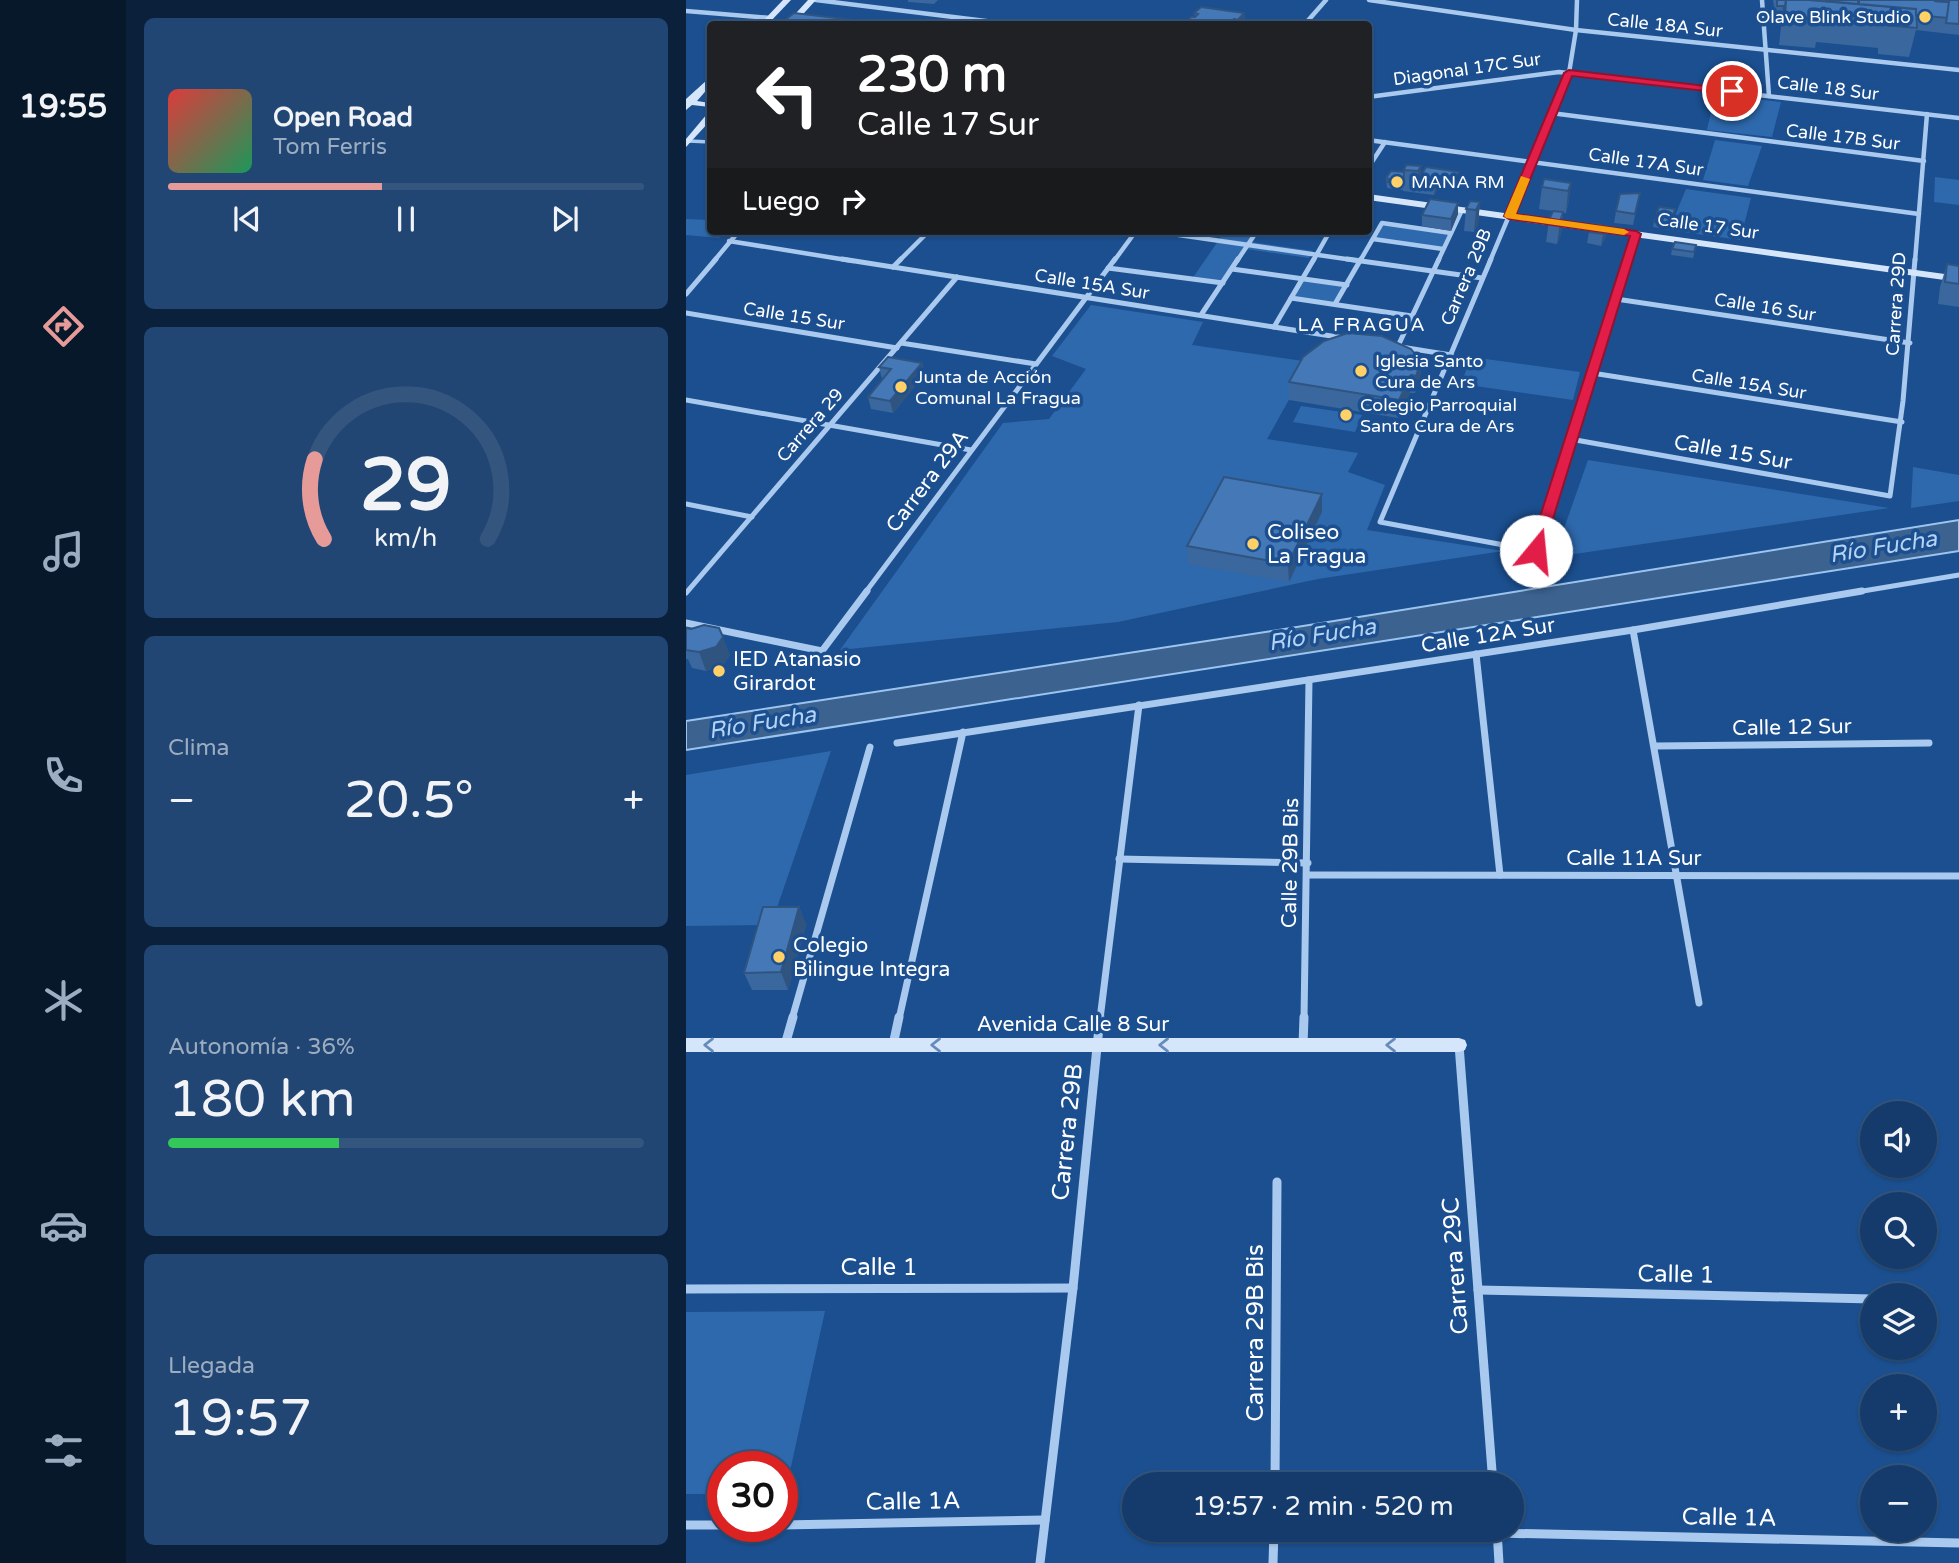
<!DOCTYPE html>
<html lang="es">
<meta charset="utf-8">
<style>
:root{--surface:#143b6b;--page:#214673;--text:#f1f3f6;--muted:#9dadc1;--line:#33557e;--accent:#e69b98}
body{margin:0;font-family:"Varela Round",sans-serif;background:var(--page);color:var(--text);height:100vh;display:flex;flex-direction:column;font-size:26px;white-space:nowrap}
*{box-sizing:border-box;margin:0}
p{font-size:23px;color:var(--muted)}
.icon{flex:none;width:38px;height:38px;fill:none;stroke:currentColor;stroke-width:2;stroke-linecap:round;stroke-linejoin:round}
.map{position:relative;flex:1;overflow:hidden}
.details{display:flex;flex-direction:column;gap:18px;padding:18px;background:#0b203b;width:560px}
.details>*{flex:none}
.guide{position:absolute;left:21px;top:21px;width:665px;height:214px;border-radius:7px;box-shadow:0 2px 5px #0004,0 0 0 2px var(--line);background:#202124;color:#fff;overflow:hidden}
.fabs{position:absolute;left:1174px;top:1101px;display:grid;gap:14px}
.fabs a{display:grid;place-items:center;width:77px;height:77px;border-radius:50%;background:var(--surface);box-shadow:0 2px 5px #0004,0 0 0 2px var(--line);font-size:35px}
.speed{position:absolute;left:21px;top:1451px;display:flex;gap:14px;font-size:35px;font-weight:700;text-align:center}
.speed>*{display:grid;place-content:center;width:91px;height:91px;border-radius:50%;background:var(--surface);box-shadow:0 2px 5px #0004,0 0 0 2px var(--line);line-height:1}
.speed .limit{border:10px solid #d22;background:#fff;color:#111}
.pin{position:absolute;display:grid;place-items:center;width:60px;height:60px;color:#fff;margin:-30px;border:4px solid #fff;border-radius:50%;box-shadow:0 2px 7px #0007}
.me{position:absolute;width:77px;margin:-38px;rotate:17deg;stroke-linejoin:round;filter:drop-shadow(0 0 5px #0008)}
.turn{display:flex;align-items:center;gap:24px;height:147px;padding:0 35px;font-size:32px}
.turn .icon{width:91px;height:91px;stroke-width:2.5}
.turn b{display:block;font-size:49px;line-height:60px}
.then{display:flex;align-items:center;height:66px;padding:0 35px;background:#0003;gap:14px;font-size:26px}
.big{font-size:52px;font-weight:600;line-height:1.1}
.details .card{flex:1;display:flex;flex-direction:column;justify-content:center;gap:10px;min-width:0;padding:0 24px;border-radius:10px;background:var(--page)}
.details .dial{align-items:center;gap:0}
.dial svg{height:182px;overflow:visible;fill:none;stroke:var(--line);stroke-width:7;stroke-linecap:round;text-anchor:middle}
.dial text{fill:var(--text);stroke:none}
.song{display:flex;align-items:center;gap:21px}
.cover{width:84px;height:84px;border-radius:10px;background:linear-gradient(135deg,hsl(0 70% 55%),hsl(150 70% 35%))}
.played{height:7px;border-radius:4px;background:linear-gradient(90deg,var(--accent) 45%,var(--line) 45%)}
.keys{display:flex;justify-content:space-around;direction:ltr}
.heat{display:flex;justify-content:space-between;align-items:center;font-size:38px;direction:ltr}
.charge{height:10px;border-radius:5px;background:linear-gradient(90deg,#34c759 36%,var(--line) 0)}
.trip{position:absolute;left:436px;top:1472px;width:402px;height:70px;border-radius:35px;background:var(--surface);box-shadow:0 2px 5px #0004,0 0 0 2px var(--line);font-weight:600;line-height:70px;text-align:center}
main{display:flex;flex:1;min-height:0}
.menu{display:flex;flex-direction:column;width:126px;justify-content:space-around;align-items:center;background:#08182b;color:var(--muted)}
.menu .icon{width:49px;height:49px}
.menu .on{color:var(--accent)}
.menu b{font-size:32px;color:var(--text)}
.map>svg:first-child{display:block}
</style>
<main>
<nav class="menu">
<b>19:55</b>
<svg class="icon on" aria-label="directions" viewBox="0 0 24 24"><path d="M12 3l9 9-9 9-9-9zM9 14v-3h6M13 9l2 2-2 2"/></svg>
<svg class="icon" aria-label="music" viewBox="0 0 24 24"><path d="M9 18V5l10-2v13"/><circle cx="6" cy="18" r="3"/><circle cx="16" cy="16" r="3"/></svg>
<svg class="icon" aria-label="phone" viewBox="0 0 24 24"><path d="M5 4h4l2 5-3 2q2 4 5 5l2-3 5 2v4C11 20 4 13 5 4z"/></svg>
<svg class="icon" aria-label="climate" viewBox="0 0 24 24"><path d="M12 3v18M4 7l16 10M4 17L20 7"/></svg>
<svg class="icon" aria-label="car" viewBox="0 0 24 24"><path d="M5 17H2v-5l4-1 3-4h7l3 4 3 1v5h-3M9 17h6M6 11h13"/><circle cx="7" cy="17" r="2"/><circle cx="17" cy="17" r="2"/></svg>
<svg class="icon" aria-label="filters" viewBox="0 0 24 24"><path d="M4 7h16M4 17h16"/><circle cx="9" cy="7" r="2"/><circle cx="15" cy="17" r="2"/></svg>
</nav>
<section class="details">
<div class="card">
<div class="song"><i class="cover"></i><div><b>Open Road</b><p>Tom Ferris</p></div></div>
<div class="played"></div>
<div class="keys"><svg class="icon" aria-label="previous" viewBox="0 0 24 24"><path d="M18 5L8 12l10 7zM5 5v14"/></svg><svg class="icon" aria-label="pause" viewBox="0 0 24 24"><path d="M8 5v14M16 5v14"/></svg><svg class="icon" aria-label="next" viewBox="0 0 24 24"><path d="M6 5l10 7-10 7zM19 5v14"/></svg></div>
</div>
<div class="card dial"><svg viewBox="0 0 100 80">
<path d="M14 69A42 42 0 1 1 86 69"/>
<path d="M14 69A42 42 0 0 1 10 34" stroke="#e69b98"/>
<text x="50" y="56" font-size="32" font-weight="700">29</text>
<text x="50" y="72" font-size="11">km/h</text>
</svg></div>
<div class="card"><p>Clima</p>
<div class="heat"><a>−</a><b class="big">20.5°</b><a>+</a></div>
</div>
<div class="card"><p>Autonomía · 36%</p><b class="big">180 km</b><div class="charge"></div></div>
<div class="card"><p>Llegada</p><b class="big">19:57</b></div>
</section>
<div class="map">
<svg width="1273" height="1563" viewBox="0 0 1273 1563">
<rect width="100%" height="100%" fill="#1b4f8f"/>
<g fill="#2e69ad">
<polygon points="1029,94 1095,102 1086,137 1021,130"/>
<polygon points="1029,140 1076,146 1062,186 1017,180"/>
<polygon points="1249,177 1273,180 1273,205 1248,202"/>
<polygon points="1000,189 1065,198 1054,240 983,230"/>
<polygon points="0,219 24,220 24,231 39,231 33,238 0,235"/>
<polygon points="696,224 763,234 756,249 688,239"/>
<polygon points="539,231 571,231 565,242 627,251 623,258 560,249 537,283 506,279"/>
<polygon points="617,278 661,285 649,304 605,298"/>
<polygon points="405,305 517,322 506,345 624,362 581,439 672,453 662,472 699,485 681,530 817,551 632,579 432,622 154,650 317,423 363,419 400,369 366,356"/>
<polygon points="785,357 894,372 887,400 775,384"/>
<polygon points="615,406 676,415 669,432 607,422"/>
<polygon points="902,460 1203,508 868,557"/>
<polygon points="1227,467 1273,475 1273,501 1225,508"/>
<polygon points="145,751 85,925 0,926 0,775"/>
<polygon points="139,1311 99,1494 96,1494 96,1466 37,1466 37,1494 0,1494 0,1312"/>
</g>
<polygon fill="#3c6290" stroke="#9cc4f0" stroke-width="2" points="1273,520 1273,551 0,750 0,721 586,631"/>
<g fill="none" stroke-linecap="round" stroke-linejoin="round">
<polyline stroke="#a9c9ee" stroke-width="3.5" points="3,141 24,142"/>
<g stroke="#a9c9ee" stroke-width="4.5">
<polyline points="130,0 324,24"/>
<polyline points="683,0 890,30 1273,70"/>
<polyline points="1076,0 1083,96"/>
<polyline points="0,11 85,18"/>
<polyline points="619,24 640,0"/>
<polyline points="682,97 873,72 1273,118"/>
<polyline points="865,113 1238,161"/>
<polyline points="682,140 1233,214"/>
<polyline points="682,168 699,142"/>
<polyline points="428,231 447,234"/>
<polyline points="465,231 674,261"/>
<polyline points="687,239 757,249"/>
<polyline points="43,241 167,261"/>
<polyline points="28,261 53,231"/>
<polyline points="213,261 243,231"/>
<polyline points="428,261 450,231"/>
<polyline points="551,261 571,231"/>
<polyline points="627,261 644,231"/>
<polyline points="674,261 696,223 765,233"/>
<polyline points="752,261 776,210"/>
<polyline points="804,261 883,73 890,30 891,0"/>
<polyline points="942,261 950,234"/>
<polyline points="1229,261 1241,114"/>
</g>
<g stroke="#a9c9ee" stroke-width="5">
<polyline points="156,259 658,338"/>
<polyline points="661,259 796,278"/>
<polyline points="805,259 694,522 850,551 942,259"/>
<polyline points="207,267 215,259"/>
<polyline points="422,268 537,283"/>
<polyline points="546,269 661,285"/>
<polyline points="0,294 30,259"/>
<polyline points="605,298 726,316"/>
<polyline points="930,299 1224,343"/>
<polyline points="649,304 675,259"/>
<polyline points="0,313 211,348"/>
<polyline points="515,315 552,259"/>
<polyline points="588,327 628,259"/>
<polyline points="215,343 350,364"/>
<polyline points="712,346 753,259"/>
<polyline points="715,347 765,355"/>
<polyline points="906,373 1216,422"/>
<polyline points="0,400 285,450"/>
<polyline points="884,439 1204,496 1217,401 1229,259"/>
<polyline points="0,504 66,517"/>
<polyline points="0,593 271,277"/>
<polyline points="179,593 429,259"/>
<polyline points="1165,593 1273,575"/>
</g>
<g stroke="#a9c9ee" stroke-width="7">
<polyline points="0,623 136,651 181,591"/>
<polyline points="947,630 1013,1003"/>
<polyline points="790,654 814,875"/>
<polyline points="211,743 947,630 1176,591"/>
<polyline points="970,746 1243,743"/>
<polyline points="433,859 622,863"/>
<polyline points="622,875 1273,876"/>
<polyline points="106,1019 184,747"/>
<polyline points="213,1019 277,732"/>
<polyline points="414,1019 453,705"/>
<polyline points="618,1019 623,680"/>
</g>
<g stroke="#a9c9ee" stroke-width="9">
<polyline points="99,1045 107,1017"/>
<polyline points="207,1045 213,1017"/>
<polyline points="617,1045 618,1017"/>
<polyline points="773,1045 807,1484"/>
<polyline points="0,1289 387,1288"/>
<polyline points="792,1290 1186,1299"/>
<polyline points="589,1484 591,1182"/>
<polyline points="0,1525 37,1525"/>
<polyline points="96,1525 359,1520"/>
<polyline points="811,1530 813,1563"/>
<polyline points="811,1533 1273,1543"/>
<polyline points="354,1563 387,1288 414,1017"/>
<polyline points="587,1563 588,1530"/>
</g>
<g fill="#d6e6fa" fill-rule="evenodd">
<polygon points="97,0 105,0 82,24 74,24"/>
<polygon points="122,0 130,0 108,24 100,24"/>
<polygon points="21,80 24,80 24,86 11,101 24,103 24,107 6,105 0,110 0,99"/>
<polygon points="21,114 24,114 24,121 0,147 0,139"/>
<polygon points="682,194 1273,276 1273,282 682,200"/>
<polygon points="0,1038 773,1038 779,1040 781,1045 779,1050 773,1052 0,1052"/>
</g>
</g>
<g fill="#3a679d">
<polygon points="222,0 252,0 248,4 222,2"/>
<polygon points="1087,0 1273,0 1273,35 1230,30 1223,57 1192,54 1192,48 1130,42 1129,48 1093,45 1096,17 1089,16"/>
<polygon points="508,13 558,13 559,24 498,24 509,17"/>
<polygon points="735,166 734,177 773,172 773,183 768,190 753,187 748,195 717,191 717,190 701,188 700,178 718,172 718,170"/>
<polygon points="885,183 882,205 880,213 877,213 875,234 871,244 860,242 863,220 867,211 853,209 856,187"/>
<polygon points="954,193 947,225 928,223 930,211"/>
<polygon points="794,202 792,224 788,232 778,231 780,209"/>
<polygon points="989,209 983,230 967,227 968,222"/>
<polygon points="772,214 765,231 736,226 736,215"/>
<polygon points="907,224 921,226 919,238 915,246 901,243 903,232"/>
<polygon points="986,249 1009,250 1007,258 985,255"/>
<polygon points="1261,264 1273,266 1273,307 1252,304 1254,287"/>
<polygon points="735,362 734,379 729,393 724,393 712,418 603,400 603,382"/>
<polygon points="236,363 238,375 207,413 185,409 182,397 196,379 193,367"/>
<polygon points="636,512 603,582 502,564 501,546"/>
<polygon points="0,628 44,655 37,665 20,671 6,668 2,659 0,659"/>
<polygon points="113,907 120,925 102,990 66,990 58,973"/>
</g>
<g fill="#305480">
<polygon points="558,13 559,24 552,24 552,20"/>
<polygon points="735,166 734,181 732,181 731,193 732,171"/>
<polygon points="773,172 773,183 768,190 769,179"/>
<polygon points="753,176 753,187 748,195 749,184"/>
<polygon points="885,183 882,205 880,213 882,191"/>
<polygon points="794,202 792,224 788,232 790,210"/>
<polygon points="772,203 772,214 765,231 765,219"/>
<polygon points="877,212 875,234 871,244 874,222"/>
<polygon points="921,226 919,238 915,246 917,234"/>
<polygon points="735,362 734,379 729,393 730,376"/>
<polygon points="236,363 238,375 207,413 204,401"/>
<polygon points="725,375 724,393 712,418 713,400"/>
<polygon points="636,494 636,512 603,582 602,564"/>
<polygon points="37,637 44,655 37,665 20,671 13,652"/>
<polygon points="113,907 120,925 102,990 95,972"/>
</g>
<g fill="#4478b7" stroke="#305480" stroke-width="2">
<polygon points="1091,0 1100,0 1097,17 1098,6 1091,6"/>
<polygon points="1100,0 1123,0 1230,9 1231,28 1199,25 1199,19 1135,13 1135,19 1099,16"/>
<polygon points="1140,0 1172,0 1172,4 1140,1"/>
<polygon points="1173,0 1249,0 1249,1 1263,2 1262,18 1230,15 1230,9 1173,4"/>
<polygon points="1249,0 1273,0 1273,24 1260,23 1263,2 1249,1"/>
<polygon points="515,7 558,13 552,20 548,19 546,22 549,23 548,24 498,24 505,17 509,17 512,14 508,13"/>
<polygon points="108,13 193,23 192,24 94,24"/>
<polygon points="720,165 735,166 732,171 718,170"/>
<polygon points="740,167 773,172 769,179 753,176 749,184 732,181"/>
<polygon points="705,171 718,172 717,184 701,182 703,179 700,178"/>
<polygon points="858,179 885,183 882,191 856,187"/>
<polygon points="954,193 949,214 930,211 934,194"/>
<polygon points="744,199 772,203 765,219 736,215"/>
<polygon points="784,201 794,202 790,210 780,209"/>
<polygon points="973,207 989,209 984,224 968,222"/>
<polygon points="867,211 877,212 874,222 863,220"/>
<polygon points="907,224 921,226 917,234 903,232"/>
<polygon points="989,242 1010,245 1008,252 986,249"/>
<polygon points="1261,264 1273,266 1273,284 1259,282"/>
<polygon points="662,333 696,336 725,349 735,362 730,376 725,375 713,400 603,382 617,357 638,341"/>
<polygon points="202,357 236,363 204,401 182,397 205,369 193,367"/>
<polygon points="538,477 636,494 602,564 501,546"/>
<polygon points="18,625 33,628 37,637 30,647 13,652 0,650 0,628 5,629"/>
<polygon points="77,907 113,907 95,972 58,973"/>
</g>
<defs><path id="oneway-chevron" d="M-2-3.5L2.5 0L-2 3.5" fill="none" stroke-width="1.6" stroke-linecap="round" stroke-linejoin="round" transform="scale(1.75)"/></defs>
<g stroke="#668bba">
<use href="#oneway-chevron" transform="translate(23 1045) rotate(-180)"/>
<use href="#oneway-chevron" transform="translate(250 1045) rotate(-180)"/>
<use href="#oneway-chevron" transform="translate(478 1045) rotate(-180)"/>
<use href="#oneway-chevron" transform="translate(705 1045) rotate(-180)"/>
</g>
<polygon fill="#e11d48" stroke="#92132f" stroke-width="2" points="883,70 1046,89 1050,91 1046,94 886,76 830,214 950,231 955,234 857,551 850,556 843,551 944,236 823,219 818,216 878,73"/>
<polygon fill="#f59e0b" points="835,176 844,179 830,214 938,229 943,232 938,235 820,218 818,216"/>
<g fill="#ffd166" stroke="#1b4f8f" stroke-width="2.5">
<circle cx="1239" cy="17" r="7"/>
<circle cx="711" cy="182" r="7"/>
<circle cx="675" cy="371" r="7"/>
<circle cx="215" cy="387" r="7"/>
<circle cx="660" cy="415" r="7"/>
<circle cx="567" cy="544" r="7"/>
<circle cx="33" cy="671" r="7"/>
<circle cx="93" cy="957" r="7"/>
</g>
<g text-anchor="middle" stroke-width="7" stroke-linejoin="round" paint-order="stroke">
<g font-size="18" fill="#fff" stroke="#1b4f8f" text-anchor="start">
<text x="1225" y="23" text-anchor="end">Olave Blink Studio</text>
<text x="725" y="188">MANA RM</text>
<text x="689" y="367">Iglesia Santo<tspan x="689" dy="21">Cura de Ars</tspan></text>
<text x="229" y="383">Junta de Acción<tspan x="229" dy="21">Comunal La Fragua</tspan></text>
<text x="674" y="411">Colegio Parroquial<tspan x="674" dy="21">Santo Cura de Ars</tspan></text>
</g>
<g font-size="18" fill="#fff" stroke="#1b4f8f">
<text transform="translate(979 25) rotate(6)" y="6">Calle 18A Sur</text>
<text transform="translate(781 69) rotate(-8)" y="6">Diagonal 17C Sur</text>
<text transform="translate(1142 88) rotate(7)" y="6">Calle 18 Sur</text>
<text transform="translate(1157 137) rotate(7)" y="6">Calle 17B Sur</text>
<text transform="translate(960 162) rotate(8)" y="6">Calle 17A Sur</text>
<text transform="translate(1022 226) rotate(8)" y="6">Calle 17 Sur</text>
<text transform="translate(780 277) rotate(-67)" y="6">Carrera 29B</text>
<text transform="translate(406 284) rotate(9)" y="6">Calle 15A Sur</text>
<text transform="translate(1210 304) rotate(-86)" y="6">Carrera 29D</text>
<text transform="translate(1079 307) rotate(9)" y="6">Calle 16 Sur</text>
<text transform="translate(108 316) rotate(9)" y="6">Calle 15 Sur</text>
<text transform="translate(1063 384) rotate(9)" y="6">Calle 15A Sur</text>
<text transform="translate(124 425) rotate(-49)" y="6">Carrera 29</text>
</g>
<g font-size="19" letter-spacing="2" fill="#fff" stroke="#1b4f8f">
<text x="676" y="331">LA FRAGUA</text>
</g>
<g font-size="21" fill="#fff" stroke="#1b4f8f">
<text transform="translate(1047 452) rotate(10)" y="7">Calle 15 Sur</text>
<text transform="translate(241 481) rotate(-53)" y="7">Carrera 29A</text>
<text transform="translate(802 635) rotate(-9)" y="7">Calle 12A Sur</text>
<text transform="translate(1106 727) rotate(-1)" y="7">Calle 12 Sur</text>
<text x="948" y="865">Calle 11A Sur</text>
<text transform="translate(604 863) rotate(-89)" y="7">Calle 29B Bis</text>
<text x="387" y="1031">Avenida Calle 8 Sur</text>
</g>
<g font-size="21" fill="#fff" stroke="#1b4f8f" text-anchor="start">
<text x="581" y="539">Coliseo<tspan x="581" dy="24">La Fragua</tspan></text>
<text x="47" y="666">IED Atanasio<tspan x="47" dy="24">Girardot</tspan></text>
<text x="107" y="952">Colegio<tspan x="107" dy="24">Bilingue Integra</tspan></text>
</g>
<g font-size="23" font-style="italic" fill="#b5d3f5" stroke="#1b4f8f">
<text transform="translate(1197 546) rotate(-9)" y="8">Río Fucha</text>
<text transform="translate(636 634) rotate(-9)" y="8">Río Fucha</text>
<text transform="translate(76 722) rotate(-9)" y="8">Río Fucha</text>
</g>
<g font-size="24" fill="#fff" stroke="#1b4f8f">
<text transform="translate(381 1132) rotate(-84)" y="8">Carrera 29B</text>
<text transform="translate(769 1266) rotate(-94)" y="8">Carrera 29C</text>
<text x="193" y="1275">Calle 1</text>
<text transform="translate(990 1274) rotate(1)" y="8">Calle 1</text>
<text transform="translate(569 1333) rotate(-90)" y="8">Carrera 29B Bis</text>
<text transform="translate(227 1501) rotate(-1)" y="8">Calle 1A</text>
<text transform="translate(1043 1517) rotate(1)" y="8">Calle 1A</text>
</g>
</g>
</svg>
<div class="fabs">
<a><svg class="icon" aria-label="sound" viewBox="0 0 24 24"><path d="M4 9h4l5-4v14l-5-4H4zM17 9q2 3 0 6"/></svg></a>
<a><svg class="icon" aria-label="search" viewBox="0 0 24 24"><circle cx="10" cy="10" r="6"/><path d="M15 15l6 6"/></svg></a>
<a><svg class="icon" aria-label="layers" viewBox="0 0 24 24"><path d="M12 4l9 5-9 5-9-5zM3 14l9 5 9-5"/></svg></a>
<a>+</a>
<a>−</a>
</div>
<div class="speed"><div class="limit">30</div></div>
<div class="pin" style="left:1046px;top:91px;background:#d93025"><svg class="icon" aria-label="arrive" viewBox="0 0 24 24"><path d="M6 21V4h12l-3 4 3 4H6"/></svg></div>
<svg class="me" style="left:850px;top:551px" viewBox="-20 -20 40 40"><circle r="19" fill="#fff"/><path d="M0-13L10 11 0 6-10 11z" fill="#e11d48"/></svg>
<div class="trip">19:57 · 2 min · 520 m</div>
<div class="guide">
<div class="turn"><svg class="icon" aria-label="left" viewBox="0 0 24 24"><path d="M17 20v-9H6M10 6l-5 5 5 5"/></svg><div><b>230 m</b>Calle 17 Sur</div></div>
<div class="then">Luego<svg class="icon" aria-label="right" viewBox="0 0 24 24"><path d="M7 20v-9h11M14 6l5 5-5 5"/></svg></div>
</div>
</div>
</main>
